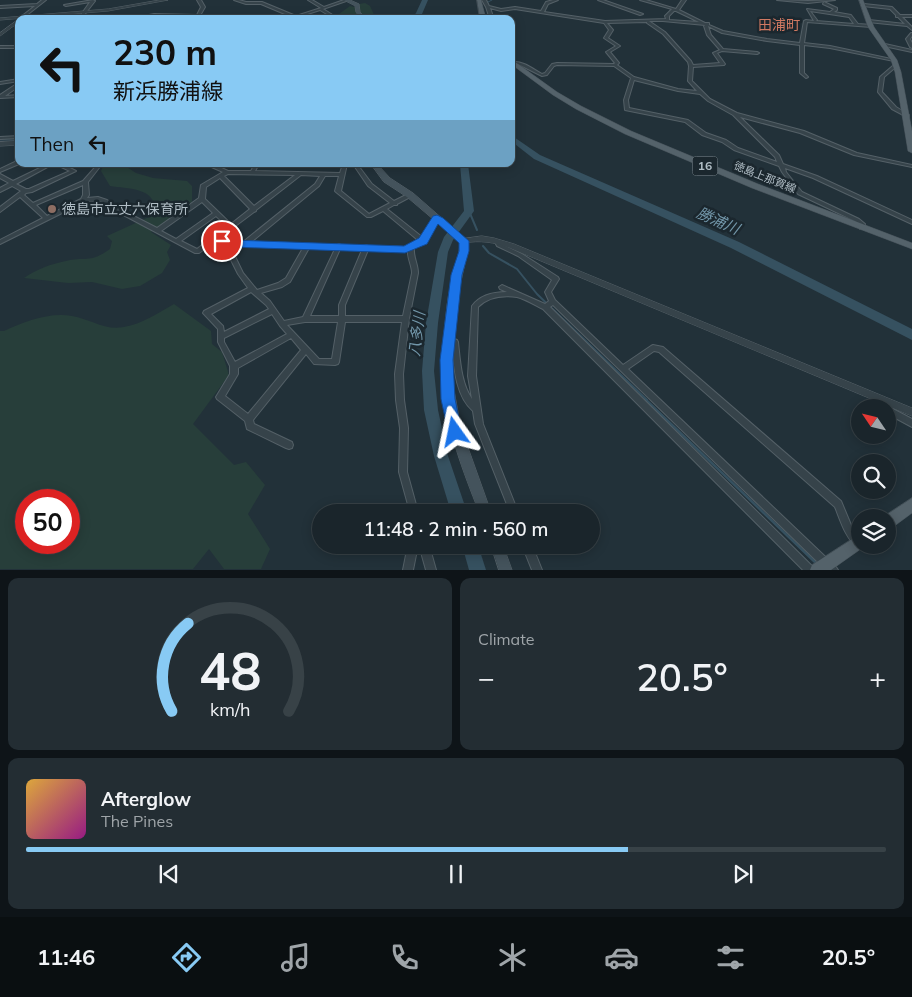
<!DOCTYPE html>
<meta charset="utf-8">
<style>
:root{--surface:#1a252b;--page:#232d33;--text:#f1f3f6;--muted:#9fa5a9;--line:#384247;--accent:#88caf4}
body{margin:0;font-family:Mulish,"Noto Sans JP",sans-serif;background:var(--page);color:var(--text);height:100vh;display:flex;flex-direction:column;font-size:19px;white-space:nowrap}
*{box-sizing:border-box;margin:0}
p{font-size:16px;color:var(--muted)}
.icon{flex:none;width:28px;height:28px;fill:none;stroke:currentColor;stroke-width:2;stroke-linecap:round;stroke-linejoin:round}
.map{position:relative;height:570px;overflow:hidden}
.drawer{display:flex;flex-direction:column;gap:8px;padding:8px;background:#0e1418;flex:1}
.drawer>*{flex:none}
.top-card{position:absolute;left:15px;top:15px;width:500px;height:152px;border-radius:10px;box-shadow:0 2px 12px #0003,0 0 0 1px var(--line);background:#88caf4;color:#111;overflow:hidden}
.needle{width:32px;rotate:305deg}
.buttons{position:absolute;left:851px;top:399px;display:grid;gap:10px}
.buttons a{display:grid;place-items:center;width:45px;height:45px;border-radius:50%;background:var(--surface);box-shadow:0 2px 12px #0003,0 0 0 1px var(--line);font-size:25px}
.speed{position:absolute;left:15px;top:489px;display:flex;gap:10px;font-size:25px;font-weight:700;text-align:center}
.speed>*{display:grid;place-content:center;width:65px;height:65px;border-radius:50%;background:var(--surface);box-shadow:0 2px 12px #0003,0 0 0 1px var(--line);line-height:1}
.speed .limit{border:8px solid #d22;background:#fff;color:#111}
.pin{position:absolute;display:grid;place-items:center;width:42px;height:42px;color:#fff;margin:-21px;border:2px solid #fff;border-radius:50%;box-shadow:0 1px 5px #0007}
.me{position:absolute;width:55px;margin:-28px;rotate:348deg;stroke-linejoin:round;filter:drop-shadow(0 0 4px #0008)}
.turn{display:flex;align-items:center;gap:18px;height:105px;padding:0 15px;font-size:22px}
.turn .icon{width:65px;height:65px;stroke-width:2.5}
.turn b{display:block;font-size:35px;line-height:42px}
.then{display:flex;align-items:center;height:48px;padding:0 15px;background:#0003;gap:10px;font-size:19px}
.big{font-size:38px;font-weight:600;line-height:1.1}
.drawer .widget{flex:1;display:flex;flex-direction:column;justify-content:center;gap:8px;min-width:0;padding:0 18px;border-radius:10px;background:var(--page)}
.drawer .dial{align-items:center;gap:0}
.dial svg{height:130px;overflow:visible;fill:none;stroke:var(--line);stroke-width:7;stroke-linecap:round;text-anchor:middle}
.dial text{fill:var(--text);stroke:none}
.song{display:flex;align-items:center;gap:15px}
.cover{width:60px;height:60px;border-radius:8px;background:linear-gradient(135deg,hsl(40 70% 55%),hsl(310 70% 35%))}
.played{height:5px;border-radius:2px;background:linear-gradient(90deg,var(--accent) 70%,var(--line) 70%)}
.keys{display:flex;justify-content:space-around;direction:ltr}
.heat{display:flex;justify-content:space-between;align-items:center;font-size:28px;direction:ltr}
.drawer .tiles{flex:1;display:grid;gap:8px;grid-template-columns:1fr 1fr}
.widget:last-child{grid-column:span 2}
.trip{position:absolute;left:312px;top:504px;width:288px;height:50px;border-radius:25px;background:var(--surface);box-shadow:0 2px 12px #0003,0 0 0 1px var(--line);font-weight:600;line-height:50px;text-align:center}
.tab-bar{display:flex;height:80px;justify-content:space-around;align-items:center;background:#0a0f11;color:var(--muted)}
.tab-bar .icon{width:35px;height:35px}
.tab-bar .active{color:var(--accent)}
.tab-bar b{font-size:22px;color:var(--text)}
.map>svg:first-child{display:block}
</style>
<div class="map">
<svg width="912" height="570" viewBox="0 0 912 570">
<rect width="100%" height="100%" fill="#223139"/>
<g fill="#273e3a" fill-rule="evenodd">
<polygon points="365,3 370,6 376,19 353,18 339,14 350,6 359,8 360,6 359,4"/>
<path d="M 104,164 L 122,164 L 136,173 L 153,178 L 187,181 L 192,186 L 192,202 L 151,232 L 171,245 L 167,252 L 170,260 L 162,273 L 140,286 L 122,289 L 92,282 L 68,283 L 24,278 C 37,269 51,264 66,261 C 86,256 89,264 110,249 L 112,241 L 107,236 L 149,217 L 155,210 C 155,187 127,189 110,186 L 101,171 Z"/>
<path d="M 174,304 L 211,331 L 212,344 L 222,352 L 229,375 L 193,424 L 234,465 L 246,462 L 265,485 L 248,514 L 270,549 L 261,569 L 224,569 L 209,549 L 193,569 L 0,569 L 0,331 L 4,331 C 24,322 49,312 72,316 C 90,319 105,331 124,327 C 142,324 158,313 174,304 ZM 26,500 L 69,500 L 69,542 L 26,542 Z"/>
</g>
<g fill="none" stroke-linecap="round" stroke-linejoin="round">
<g stroke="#365160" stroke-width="1">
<polyline points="308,0 316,5"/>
<polyline points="488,2 492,0"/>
<polyline points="323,8 338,19"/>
<polyline points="0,140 19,140"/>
</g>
<g stroke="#365160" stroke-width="2">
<polyline points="469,211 477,230"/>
<polyline points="483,246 489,253 517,269 537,294 647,400"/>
</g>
<polyline stroke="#365160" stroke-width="2.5" points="645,399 817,564"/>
<g fill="#365160" fill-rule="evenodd">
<polygon points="422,0 428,0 422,14 418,19 411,19 416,13"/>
<polygon points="511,135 540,155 739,242 912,329 912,340 731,248 534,159 511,141"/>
<polygon points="460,164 468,164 474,211 453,240 448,252 438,323 434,371 438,410 448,456 467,512 451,512 434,456 424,410 422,371 426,323 438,252 444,237 464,211"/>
<polygon points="462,545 478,545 486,570 469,570"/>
</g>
<g stroke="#546067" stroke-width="2">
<g id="minor">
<polygon points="42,0 46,0 23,18 22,16 35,6 0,8 0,6 37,4"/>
<polygon points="93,0 95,1 81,19 78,19 90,2 66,6 64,5"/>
<polygon points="197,0 201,0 205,7 198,19 195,19 196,17 154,16 137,19 129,19 154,14 197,15 201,7"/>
<polygon points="234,0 239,0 246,2 262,2 296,16 321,8 308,0 312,0 324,7 344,0 349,0 323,9 339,19 335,19 320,10 292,19 291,18 292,17 261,4 246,4"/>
<path d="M 482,0 L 486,0 L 489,6 L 501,9 L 515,7 L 541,11 L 546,2 L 553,0 L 558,0 L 548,4 L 544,12 L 605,21 L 666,19 L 665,16 L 672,9 L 640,0 L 646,0 L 676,9 L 682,0 L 686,0 L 679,10 L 705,23 L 709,23 L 709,25 L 723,31 L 767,39 L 800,43 L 804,21 L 806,20 L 814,21 L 807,9 L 830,12 L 834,9 L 823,4 L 824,2 L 837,8 L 837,10 L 834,12 L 851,15 L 858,24 L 872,25 L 872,27 L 871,27 L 807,22 L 804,43 L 830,46 L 896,60 L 894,61 L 830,48 L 804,45 L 804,73 L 808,77 L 806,78 L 800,73 L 800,45 L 767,41 L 722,33 L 708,26 L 711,35 L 723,49 L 757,52 L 759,53 L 757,54 L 722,51 L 717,53 L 725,64 L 724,65 L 693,67 L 692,81 L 710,99 L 737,113 L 804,131 L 857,153 L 912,165 L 912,167 L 854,155 L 800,133 L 740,117 L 779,155 L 783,164 L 817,176 L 912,220 L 912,224 L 813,178 L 785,168 L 786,172 L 802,192 L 859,219 L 865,224 L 864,229 L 860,229 L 859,225 L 855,221 L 798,194 L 782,172 L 779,166 L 734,150 L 722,142 L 702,135 L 685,122 L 625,110 L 624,100 L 631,78 L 614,66 L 557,65 L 554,66 L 547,75 L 542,76 L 518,64 L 513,64 L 513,62 C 523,61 533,69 542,74 L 545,73 L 552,64 L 557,63 L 614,64 L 615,63 L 606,52 L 616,46 L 604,38 L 609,30 L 604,23 L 515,9 L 501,11 L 490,8 L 494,19 L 490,19 L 486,7 ZM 674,11 L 676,11 L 699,22 L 669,20 L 669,16 ZM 810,11 L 849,17 L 854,24 L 816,21 L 817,20 ZM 649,21 L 663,21 L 705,25 L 704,26 L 707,35 L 720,50 L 713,53 L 720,63 L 693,65 L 691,61 L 665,32 ZM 647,22 L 647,23 L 663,34 L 688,62 L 689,66 L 688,81 L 697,91 L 678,89 L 634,77 L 617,65 L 619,63 L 610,52 L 620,46 L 608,38 L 613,30 L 607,23 ZM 634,80 L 678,91 L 700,94 L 708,101 L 733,115 L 775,157 L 777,162 L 738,148 L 726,140 L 706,133 L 688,120 L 629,108 L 628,100 Z"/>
<polygon points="598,0 603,0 643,14 640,15"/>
<polygon points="777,0 808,1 835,0 808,3"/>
<polygon points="864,4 892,7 900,15 912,15 912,17 902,17 912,27 912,30 907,26 868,22 867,21 869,20 905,24 898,17 896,17 896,15 890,9 863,6"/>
<polygon points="911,33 912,33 912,36 910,39 912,43 912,48 910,47 906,39"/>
<polygon points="885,44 912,50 912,52 884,46 883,45"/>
<rect x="0" y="46" width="19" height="2"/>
<polygon points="895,64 898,65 884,77 882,92 896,107 909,115 909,117 907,117 892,109 878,92 880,77"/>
<polygon points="19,79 19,81 0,84 0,82"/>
<polygon points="18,83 19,83 19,86 5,96 19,95 19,97 0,98 0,95"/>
<polygon points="19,136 19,138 0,139 0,137"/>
<polygon points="17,161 19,161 19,164 0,172 0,169"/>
<path d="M 48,164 L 53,164 L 16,184 L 26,189 L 29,189 L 70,171 L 57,165 L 57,164 L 62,164 L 76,171 L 32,192 L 26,193 L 24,195 L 33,203 L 83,181 L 98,164 L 102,164 L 88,182 L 89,195 L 87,198 L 98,197 L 107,200 L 120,209 L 157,228 L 199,198 L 201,185 L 223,172 L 207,165 L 207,164 L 213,164 L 228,171 L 251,171 L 255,164 L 259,164 L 255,171 L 340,173 L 343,164 L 347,164 L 341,191 L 369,214 L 390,203 L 368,186 L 353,164 L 357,164 L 372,184 L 394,201 L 408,194 L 412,194 L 412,196 L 397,204 L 397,205 L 394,205 L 387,209 L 422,237 L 435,217 L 439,217 L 440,218 L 425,242 L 414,248 C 413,257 418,264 418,273 L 409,319 L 403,374 L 404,400 L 408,428 L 407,472 L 418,512 L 410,512 L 399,472 L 400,428 L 396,400 L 395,374 L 402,322 L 345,322 L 339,362 L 338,364 L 335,365 L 314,364 L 306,354 L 253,420 L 254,424 L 292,442 L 293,445 L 292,448 L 289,449 L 286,448 L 247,429 L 245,421 L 217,399 L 216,397 L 230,374 L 230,366 L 218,342 L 218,329 L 203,313 L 204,311 L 248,288 L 238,274 L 224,246 L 225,244 L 220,242 L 218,239 L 199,253 L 195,253 L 116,211 L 104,202 L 98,201 L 84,202 L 0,244 L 0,240 L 43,218 L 20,197 L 0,212 L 0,207 L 21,191 L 12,186 L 0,192 L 0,188 L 9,183 L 0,178 L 0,174 L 13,181 ZM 228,174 L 295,175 L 254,206 L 224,176 ZM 301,175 L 320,176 L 315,184 L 243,242 C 235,242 226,243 222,236 L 254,212 L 256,211 L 256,210 ZM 325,176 L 339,176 L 335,191 L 336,192 L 367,217 L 371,217 L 383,211 L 419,241 L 404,247 L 368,246 L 366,245 L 364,246 L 341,245 L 339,244 L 337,245 L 250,243 L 319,186 ZM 220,178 L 250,209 L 231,224 L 205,199 L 206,187 ZM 83,185 L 83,195 L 81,199 L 47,216 L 36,205 ZM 202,202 L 213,213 L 176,239 L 161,231 ZM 216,216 L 227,226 L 197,249 L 181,241 ZM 230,246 L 303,248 L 286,278 L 278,283 L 257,290 L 243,273 ZM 309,248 L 335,249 L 303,317 L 284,321 L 270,301 L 261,293 L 282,287 L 290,282 ZM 340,249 L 362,250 L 339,305 L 339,316 L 310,316 ZM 368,250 L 405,251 L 408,250 C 407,258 412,265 412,273 L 403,316 L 345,316 L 345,305 ZM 251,292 L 266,305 L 269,309 L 224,332 L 223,326 L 211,314 ZM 272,314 L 280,326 L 287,334 L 235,362 L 224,342 L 224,338 ZM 305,322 L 338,322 L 332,359 L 319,359 L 287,325 ZM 291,338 L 301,350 L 248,414 L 225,396 L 238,374 L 238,368 Z"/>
<path d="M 498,240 L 500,241 L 501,244 L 522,254 L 558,277 L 559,279 L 551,292 L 555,300 L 623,365 L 651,346 L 653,345 L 663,347 L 841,501 L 851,525 L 860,537 L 860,545 L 861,545 L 858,547 C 846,540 840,519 835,507 L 659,352 L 654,351 L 628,369 L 836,567 L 838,570 L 826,570 L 553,305 L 550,307 L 813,567 L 815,570 L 803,570 L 543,309 C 535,305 525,299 517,297 C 503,295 488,297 478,307 L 476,376 L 483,424 L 518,512 L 510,512 L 475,424 L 473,411 C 455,395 454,366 452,344 L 447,342 L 446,340 L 447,338 L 449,337 L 457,340 L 458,342 C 460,360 461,383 472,399 L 468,376 L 472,306 C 480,295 493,292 507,292 L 500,289 L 499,287 L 502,285 L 545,304 L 549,301 L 545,292 L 552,280 L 518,256 L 497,246 L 495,242 Z"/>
<path d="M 873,400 L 885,406 L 886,407 L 888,407 L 891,408 L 912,419 L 912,427 L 888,414 L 888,408 C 881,408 873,409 869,403 L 870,401 Z"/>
<polygon points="408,545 418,545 413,570 403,570"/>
<polygon points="419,545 429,545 436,570 426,570"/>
<polygon points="522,545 532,545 542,570 532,570"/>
</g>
</g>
<g stroke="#546067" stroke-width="1">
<g id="tertiary">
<polygon points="160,0 168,0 108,11 0,20 0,18 108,9"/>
<polygon points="19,19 19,22 0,36 0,33"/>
<polygon points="19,141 19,145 0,146 0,142"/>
<path d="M 482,236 L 494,238 L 514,244 L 912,408 L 912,416 L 510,248 C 494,242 480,240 464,243 L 461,241 L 462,239 Z"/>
</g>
</g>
<g stroke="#546067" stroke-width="1">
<g id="secondary">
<polygon points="344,0 350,0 359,4 360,12 366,19 361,19 356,12 355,6"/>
<path d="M 371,164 L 377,164 L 390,178 L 413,193 L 468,241 L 467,254 L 457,299 L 452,363 L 453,385 L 461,428 L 491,512 L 479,512 C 463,471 447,430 443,387 C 441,360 444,332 447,306 C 449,284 459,264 460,242 L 407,197 L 384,182 Z"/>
<polygon points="491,545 503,545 512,570 499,570"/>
</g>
</g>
<g stroke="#424e56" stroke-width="1">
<g id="primary">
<polygon points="477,0 481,0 486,19 480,19"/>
<polygon points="859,0 863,0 874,27 897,60 901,72 912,131 912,153 908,151 895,72 891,60 868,27"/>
<polygon points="511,59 557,92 581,106 631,131 758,184 912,243 912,249 752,188 625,134 576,109 553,95 511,64"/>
<polygon points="912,498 912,513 893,527 888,529 888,518 883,517"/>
<polygon points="860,534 860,545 866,545 865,546 831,570 810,570 812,565"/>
</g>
</g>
<use href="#minor" fill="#36434a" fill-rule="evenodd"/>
<use href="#tertiary" fill="#36434a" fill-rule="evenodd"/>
<use href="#secondary" fill="#44535c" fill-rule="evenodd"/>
<use href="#primary" fill="#54626a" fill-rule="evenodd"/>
</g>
<polygon fill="#1a73e8" stroke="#114b97" points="437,215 443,218 469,241 469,251 462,275 453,360 455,399 462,432 460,437 455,439 450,437 448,432 441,399 440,360 451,275 459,251 459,243 438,224 427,244 405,253 230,247 219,243 217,241 222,237 231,240 404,246 419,238 433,216"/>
<circle fill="#8d6e63" stroke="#1b272e" stroke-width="2" cx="52" cy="209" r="5"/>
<g text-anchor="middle" stroke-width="5" stroke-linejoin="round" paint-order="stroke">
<g font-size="11" fill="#b1bec6" stroke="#1b272e">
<text transform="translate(765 177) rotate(22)" y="4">徳島上那賀線</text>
</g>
<rect fill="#1b272e" stroke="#849198" stroke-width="1" x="692.5" y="156.5" width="25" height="19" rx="4"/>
<g font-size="12" font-weight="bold" fill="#b1bec6">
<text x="705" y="170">16</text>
</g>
<g font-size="14" fill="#d07962" stroke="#1b272e">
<text x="779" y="30">田浦町</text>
</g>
<g font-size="14" fill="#b1bec6" stroke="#1b272e" text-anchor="start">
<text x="62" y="214">徳島市立丈六保育所</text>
</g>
<g font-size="15" font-style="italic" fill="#7296a9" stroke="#1b272e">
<text transform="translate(718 221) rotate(24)" y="5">勝浦川</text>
<text transform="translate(417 334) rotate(-83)" y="5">八多川</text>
</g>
</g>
</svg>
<div class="buttons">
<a><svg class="needle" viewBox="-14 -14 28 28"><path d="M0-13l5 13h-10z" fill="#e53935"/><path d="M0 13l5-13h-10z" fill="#9fa5a9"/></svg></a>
<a><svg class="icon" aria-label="search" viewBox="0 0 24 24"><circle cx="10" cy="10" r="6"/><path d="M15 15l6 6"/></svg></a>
<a><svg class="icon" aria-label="layers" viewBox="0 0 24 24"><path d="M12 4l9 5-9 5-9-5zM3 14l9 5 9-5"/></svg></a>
</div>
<div class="speed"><div class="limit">50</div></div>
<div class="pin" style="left:222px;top:241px;background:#d93025"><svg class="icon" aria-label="arrive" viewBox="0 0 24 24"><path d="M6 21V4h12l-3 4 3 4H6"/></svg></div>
<svg class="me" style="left:455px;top:432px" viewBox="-20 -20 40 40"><path d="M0-17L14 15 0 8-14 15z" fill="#1a73e8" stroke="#fff" stroke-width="4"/></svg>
<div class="trip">11:48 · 2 min · 560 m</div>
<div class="top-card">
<div class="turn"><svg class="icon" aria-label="left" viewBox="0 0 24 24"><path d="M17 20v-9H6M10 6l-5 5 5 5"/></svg><div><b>230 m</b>新浜勝浦線</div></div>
<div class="then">Then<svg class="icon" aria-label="left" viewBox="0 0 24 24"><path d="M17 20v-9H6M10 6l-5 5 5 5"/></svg></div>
</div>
</div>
<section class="drawer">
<div class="tiles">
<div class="widget dial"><svg viewBox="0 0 100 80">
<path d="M14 69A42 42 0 1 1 86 69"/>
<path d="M14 69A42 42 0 0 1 24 15" stroke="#88caf4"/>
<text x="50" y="56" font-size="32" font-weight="700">48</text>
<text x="50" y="72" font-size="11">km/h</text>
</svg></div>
<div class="widget"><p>Climate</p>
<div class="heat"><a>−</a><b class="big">20.5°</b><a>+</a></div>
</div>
<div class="widget">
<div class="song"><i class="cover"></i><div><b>Afterglow</b><p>The Pines</p></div></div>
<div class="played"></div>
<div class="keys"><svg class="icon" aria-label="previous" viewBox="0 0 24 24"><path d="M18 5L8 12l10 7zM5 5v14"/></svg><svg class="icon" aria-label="pause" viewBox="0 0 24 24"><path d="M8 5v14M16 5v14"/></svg><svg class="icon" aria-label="next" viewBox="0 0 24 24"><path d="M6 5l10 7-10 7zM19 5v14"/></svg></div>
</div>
</div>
</section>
<nav class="tab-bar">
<b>11:46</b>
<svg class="icon active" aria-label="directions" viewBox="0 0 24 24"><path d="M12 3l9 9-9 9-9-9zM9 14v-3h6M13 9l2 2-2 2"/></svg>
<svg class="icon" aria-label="music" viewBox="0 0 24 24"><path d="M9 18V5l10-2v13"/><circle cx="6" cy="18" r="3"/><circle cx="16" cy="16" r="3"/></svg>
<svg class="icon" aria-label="phone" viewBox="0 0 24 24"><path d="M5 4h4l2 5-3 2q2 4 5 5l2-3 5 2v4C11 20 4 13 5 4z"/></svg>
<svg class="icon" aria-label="climate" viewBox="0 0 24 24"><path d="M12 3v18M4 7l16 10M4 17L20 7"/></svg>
<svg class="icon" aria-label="car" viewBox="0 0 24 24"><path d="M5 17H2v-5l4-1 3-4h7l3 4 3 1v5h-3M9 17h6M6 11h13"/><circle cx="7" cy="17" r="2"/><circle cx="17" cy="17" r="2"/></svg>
<svg class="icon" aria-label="filters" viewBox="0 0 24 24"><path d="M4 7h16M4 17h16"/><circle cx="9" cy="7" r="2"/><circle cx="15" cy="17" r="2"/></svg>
<b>20.5°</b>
</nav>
